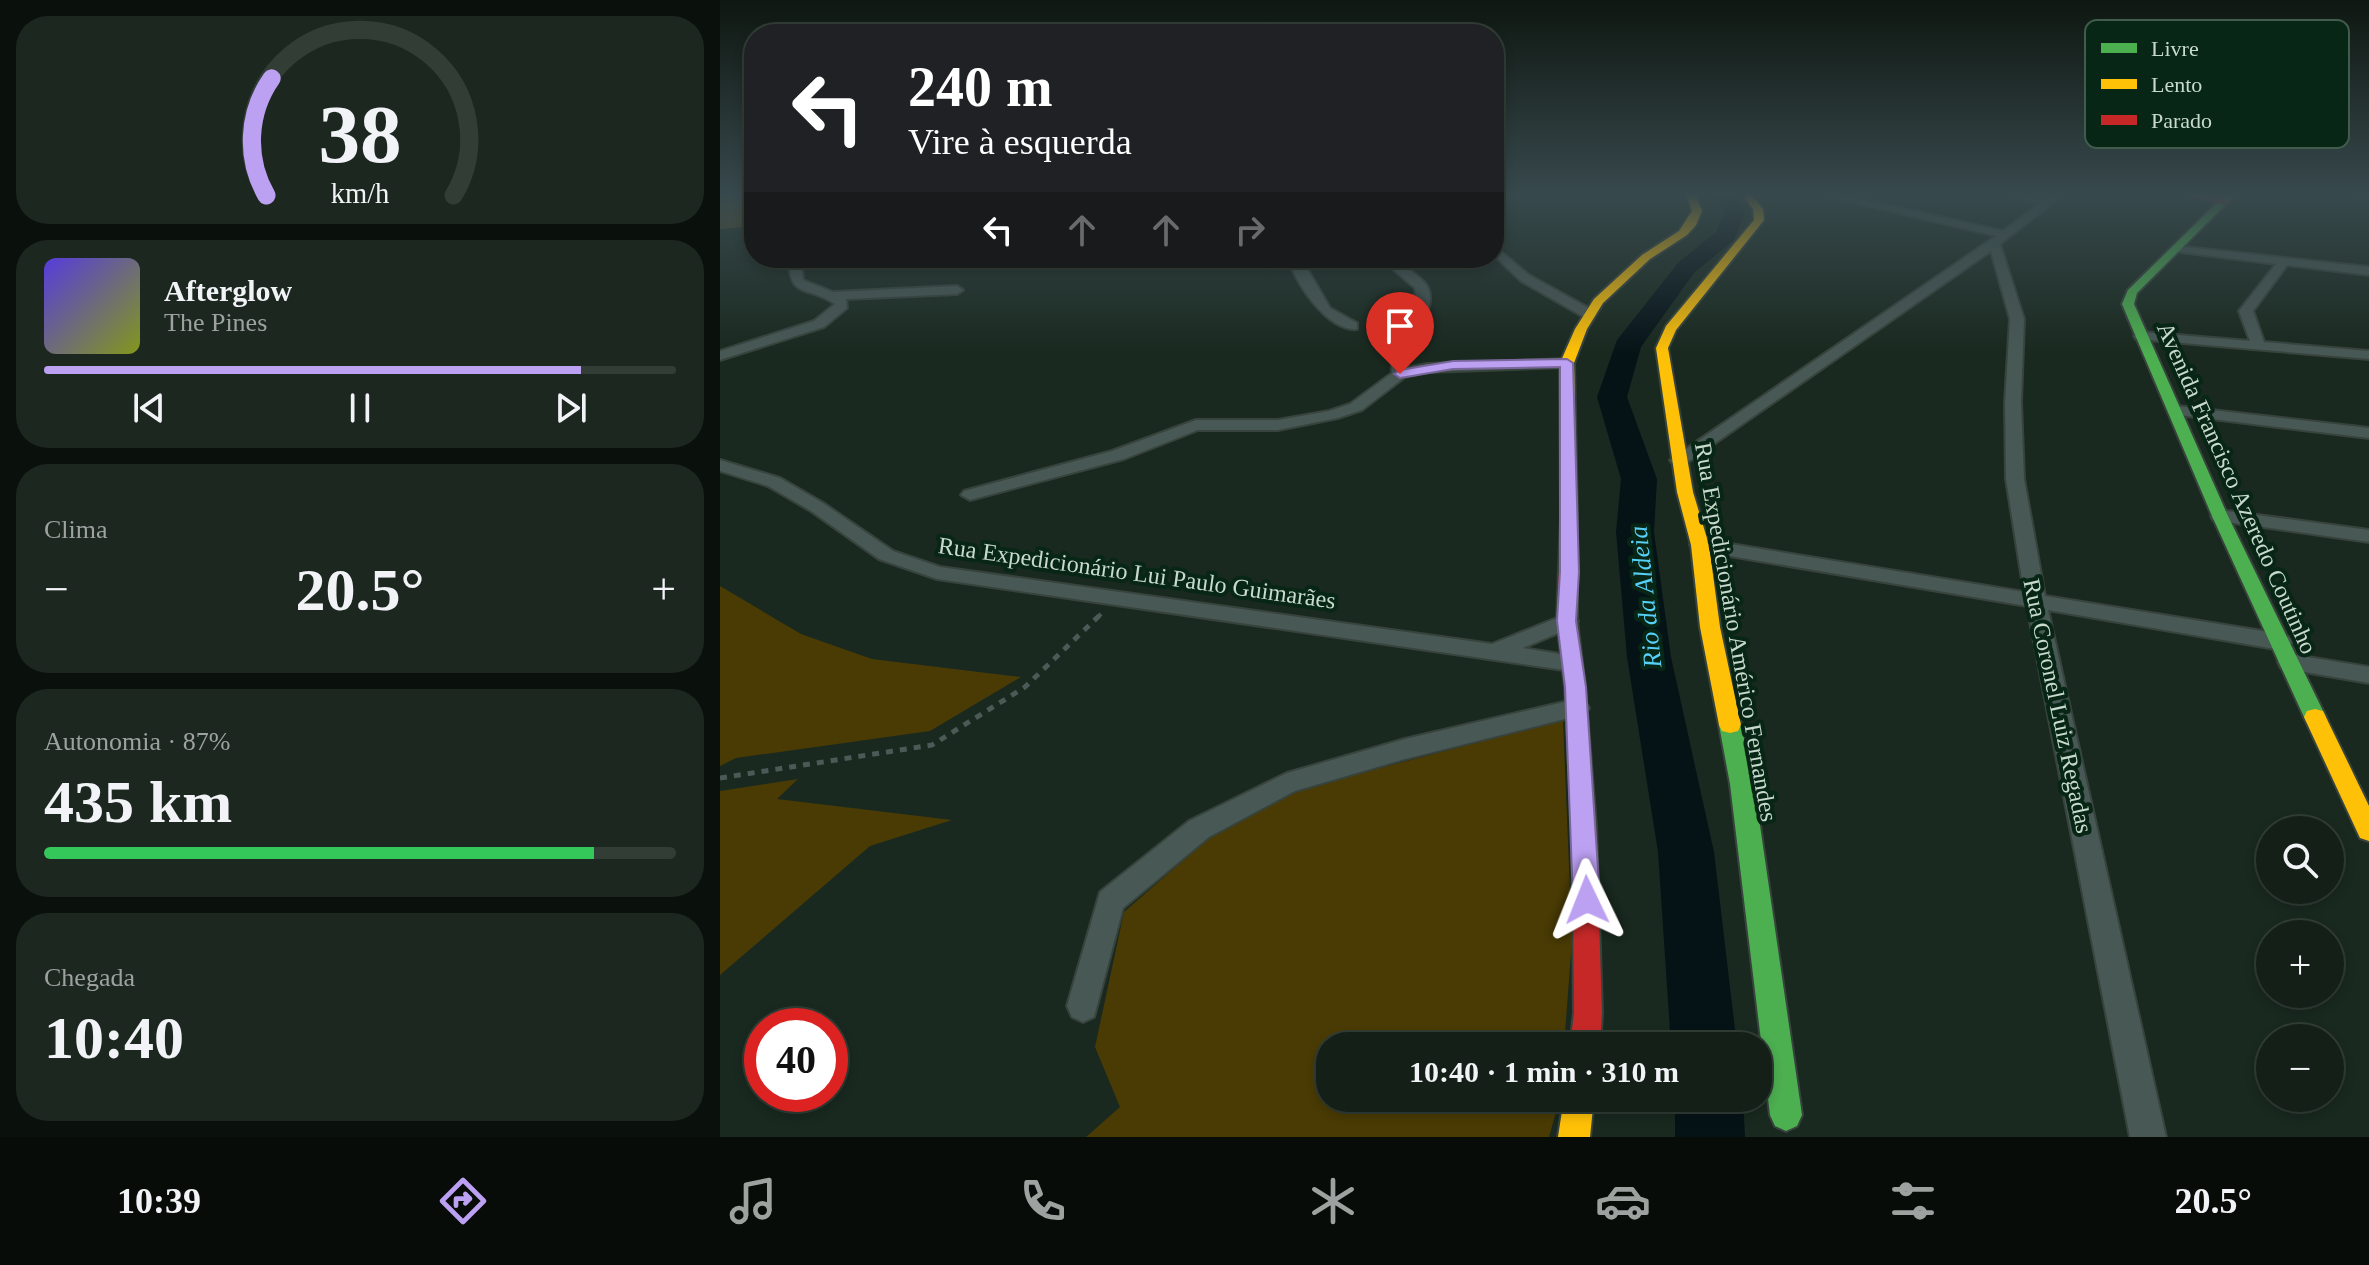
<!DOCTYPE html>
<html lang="pt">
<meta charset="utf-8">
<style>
:root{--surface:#131f17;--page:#1c2720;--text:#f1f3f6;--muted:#9da2a1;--line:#323d36;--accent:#bca0f2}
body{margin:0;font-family:Georgia,serif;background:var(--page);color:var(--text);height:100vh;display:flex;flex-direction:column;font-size:30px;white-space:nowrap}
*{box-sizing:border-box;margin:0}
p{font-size:26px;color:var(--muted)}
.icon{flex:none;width:44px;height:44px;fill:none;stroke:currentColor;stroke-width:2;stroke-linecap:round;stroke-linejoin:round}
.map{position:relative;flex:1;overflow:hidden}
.drawer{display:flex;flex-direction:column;gap:16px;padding:16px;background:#0a110d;width:720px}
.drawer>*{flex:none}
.banner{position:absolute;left:24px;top:24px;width:760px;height:244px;border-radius:32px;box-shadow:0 4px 12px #0003,0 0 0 2px var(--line);background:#202124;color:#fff;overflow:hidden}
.controls{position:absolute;left:1536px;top:816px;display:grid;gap:16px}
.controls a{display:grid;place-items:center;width:88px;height:88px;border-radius:50%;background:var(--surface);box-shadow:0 4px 12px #0003,0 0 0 2px var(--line);font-size:40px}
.speed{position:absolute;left:24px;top:1008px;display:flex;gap:16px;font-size:40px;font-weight:700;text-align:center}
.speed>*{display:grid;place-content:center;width:104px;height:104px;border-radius:50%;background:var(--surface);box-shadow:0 4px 12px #0003,0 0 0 2px var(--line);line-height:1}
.speed .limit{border:12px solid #d22;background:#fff;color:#111}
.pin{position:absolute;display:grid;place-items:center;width:68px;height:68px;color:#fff;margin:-82px -34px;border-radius:50% 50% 50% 0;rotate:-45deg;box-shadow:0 0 8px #0007}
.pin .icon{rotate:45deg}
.me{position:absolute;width:88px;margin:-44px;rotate:358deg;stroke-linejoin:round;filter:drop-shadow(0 0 6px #0008)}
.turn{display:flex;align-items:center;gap:28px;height:168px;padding:0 32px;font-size:36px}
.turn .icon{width:104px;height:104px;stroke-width:2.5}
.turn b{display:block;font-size:56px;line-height:68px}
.lanes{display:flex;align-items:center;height:76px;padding:0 32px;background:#0003;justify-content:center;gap:40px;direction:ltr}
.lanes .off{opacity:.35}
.big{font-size:60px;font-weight:600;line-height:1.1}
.drawer .widget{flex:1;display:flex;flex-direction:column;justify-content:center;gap:12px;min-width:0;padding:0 28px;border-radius:32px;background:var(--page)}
.drawer .dial{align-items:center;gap:0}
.dial svg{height:208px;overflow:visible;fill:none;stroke:var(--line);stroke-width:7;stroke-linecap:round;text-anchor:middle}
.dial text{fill:var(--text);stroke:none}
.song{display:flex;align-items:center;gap:24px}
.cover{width:96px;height:96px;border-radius:12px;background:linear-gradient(135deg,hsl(250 70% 55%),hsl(70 70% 35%))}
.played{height:8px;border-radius:4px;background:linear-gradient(90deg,var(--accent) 85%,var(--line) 85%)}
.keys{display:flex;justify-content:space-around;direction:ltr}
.heat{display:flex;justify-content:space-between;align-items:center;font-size:44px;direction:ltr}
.charge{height:12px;border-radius:6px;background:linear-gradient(90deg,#34c759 87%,var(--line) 0)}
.trip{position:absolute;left:596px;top:1032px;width:456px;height:80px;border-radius:32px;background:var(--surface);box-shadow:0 4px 12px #0003,0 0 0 2px var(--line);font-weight:600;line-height:80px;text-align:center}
.tabs{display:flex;height:128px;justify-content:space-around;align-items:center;background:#080c09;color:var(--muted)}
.tabs .icon{width:56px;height:56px}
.tabs .selected{color:var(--accent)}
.tabs b{font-size:36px;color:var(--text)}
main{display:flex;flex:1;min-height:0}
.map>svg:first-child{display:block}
</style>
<main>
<section class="drawer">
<div class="widget dial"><svg viewBox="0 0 100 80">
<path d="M14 69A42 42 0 1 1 86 69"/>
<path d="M14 69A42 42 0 0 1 16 24" stroke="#bca0f2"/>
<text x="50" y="56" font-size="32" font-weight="700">38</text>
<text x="50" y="72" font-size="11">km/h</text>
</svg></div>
<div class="widget">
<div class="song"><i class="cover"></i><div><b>Afterglow</b><p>The Pines</p></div></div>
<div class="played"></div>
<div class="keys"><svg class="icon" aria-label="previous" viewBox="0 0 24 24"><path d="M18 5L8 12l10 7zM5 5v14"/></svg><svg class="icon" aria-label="pause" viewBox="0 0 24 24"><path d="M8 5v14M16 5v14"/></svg><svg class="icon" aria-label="next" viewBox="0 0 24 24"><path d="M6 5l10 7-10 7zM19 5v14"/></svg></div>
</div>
<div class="widget"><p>Clima</p>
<div class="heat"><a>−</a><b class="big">20.5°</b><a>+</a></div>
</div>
<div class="widget"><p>Autonomia · 87%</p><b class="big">435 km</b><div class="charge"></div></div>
<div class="widget"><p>Chegada</p><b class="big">10:40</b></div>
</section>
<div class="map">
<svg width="1649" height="1137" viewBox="0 0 1649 1137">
<rect width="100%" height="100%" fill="#19291f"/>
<g fill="#4a3b04">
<polygon points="0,586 81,634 152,659 301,677 210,731 16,758 0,766"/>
<polygon points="843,720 852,940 844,1046 610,1046 610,1098 840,1098 829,1137 366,1137 400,1107 375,1047 404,912 490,837 584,788"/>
<polygon points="78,779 57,799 232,820 150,846 0,975 0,791"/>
</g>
<polygon fill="#594b1f" points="0,194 34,194 34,226 0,229"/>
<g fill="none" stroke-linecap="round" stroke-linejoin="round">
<g fill="#051317" fill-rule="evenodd">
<polygon points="994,194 1014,194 1025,212 1014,240 974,273 921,347 907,397 937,479 934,532 951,657 994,852 1017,1046 951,1046 938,852 907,657 896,532 901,479 877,397 897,340 958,263 996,232 1005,212"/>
<polygon points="955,1098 1023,1098 1025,1137 955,1137"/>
</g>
<g stroke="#37433c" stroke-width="4">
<g id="street">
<polygon points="1098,194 1118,194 1283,231 1319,204 1284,194 1325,200 1332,194 1344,194 1280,244 1304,319 1301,402 1304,479 1325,596 1561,634 1569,637 1572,642 1569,647 1561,650 1328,610 1446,1137 1410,1137 1307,606 980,551 970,545 980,539 1304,592 1286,479 1285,402 1290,319 1271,251 965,464 953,464 950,460 1276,236"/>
<polygon points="1629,194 1649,194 1649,200 1630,196"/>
<polygon points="774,246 809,275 874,311 874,317 864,317 801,281 774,255"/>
<polygon points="1456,246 1649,267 1649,275 1567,265 1533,311 1544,342 1649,351 1649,359 1416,339 1414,336 1421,332 1530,341 1519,311 1556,264 1452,251 1452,247"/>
<path d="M 69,258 L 81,258 L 83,280 L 113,292 L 237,286 L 243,290 L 237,294 L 126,299 L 127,308 L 104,327 L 0,360 L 0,351 L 94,321 L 115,304 C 88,285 69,300 69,258 Z"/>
<path d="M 569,258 L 581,258 L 610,308 L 637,323 L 637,329 C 609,332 574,283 569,258 Z"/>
<path d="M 660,258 L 673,258 C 683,266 701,276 707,286 C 721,312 683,340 687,368 L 707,364 L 847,359 L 854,363 L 847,367 L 707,372 L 685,377 L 642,410 L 618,418 L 558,430 L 478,430 L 404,459 L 250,500 L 241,495 L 244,491 L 392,451 L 476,420 L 558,420 L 609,411 L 630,404 L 672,373 C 669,336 700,323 695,288 Z"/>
<polygon points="1457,406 1649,428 1649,438 1451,414 1449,411"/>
<polygon points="0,460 60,478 103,503 173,551 220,567 772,644 847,614 855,616 858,621 855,626 803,648 859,657 862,663 859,669 851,671 217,579 159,559 91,511 48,486 0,471"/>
<polygon points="1500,510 1649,530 1649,542 1493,520 1491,516"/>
<polygon points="1569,654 1649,667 1649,683 1561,668 1558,662 1561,656"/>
<polygon points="857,699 865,702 869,708 865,714 685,759 575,791 489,837 403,908 374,1017 363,1022 352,1017 347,1006 380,892 469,821 567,773 685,739"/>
</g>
</g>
<g stroke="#37433c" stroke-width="4">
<g id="fast">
<polygon points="1506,194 1516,194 1417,293 1414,304 1508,516 1606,717 1603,723 1595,725 1587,723 1584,717 1492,516 1402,304 1408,290"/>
<polygon points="1010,717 1018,719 1021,725 1034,784 1082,1115 1077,1126 1066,1131 1055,1126 1050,1115 1010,784 999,725 1002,719"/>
</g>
</g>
<g stroke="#37433c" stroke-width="4">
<g id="slow">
<polygon points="966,194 975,194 982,211 976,225 967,235 930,259 883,303 867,329 854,363 857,518 849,523 843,522 841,518 840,363 855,329 874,299 922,255 959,231 972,211"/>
<polygon points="1022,194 1031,194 1043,209 1044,220 956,330 948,348 973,492 989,545 1000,627 1021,725 1018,731 1010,733 1002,731 999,725 980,627 971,545 957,492 936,348 946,326 1034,220 1033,209"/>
<polygon points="1595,709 1603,711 1649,806 1649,841 1640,838 1584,717 1587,711"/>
<polygon points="844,1098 874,1098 870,1137 838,1137"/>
</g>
</g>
<g stroke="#37433c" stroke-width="4">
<g id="jam">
<polygon points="1464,194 1483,194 1510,202 1505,205"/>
<polygon points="849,513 857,518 857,621 865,687 876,827 882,1013 880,1046 850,1046 854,1013 852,827 845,687 837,621 841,518"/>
</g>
</g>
<polyline stroke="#4c5956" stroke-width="4" stroke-dasharray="6 6" stroke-linecap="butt" points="378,617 381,614"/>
<polyline stroke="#4c5956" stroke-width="5" stroke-dasharray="7 7" stroke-linecap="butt" points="0,778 212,745 305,687 380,615"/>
<use href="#street" fill="#485855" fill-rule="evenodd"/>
<use href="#fast" fill="#4caf50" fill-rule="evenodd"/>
<use href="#slow" fill="#ffc107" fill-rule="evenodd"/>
<use href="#jam" fill="#c62828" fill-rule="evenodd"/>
</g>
<linearGradient id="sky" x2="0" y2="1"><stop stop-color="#0e1711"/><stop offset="0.55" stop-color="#38494d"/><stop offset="1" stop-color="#38494d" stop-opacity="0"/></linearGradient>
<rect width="1649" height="354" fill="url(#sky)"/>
<polygon fill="#bca0f2" stroke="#7a689d" stroke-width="2" points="847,359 853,363 859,572 856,621 866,687 880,900 876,908 867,912 857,908 853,900 845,687 837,621 840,572 840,367 733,369 680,378 674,374 680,370 733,361"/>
<g text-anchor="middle" stroke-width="8" stroke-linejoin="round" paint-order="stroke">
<g font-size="24" fill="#c8d9cd" stroke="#072615">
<text transform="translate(1517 488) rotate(66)" y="8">Avenida Francisco Azeredo Coutinho</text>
<text transform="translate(417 573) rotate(8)" y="8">Rua Expedicionário Lui Paulo Guimarães</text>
<text transform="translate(1016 632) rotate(80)" y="8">Rua Expedicionário Américo Fernandes</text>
<text transform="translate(1338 706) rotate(78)" y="8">Rua Coronel Luiz Regadas</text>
</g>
<g font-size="26" font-style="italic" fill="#57cff6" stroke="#072615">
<text transform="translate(925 597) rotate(-96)" y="9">Rio da Aldeia</text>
</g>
</g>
<rect x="1365" y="20" width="264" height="128" rx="12" fill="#072615" stroke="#415c4c" stroke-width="2"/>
<rect x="1381" y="43" width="36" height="10" fill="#4caf50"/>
<rect x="1381" y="79" width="36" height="10" fill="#ffc107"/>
<rect x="1381" y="115" width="36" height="10" fill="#c62828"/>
<g font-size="22" fill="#c8d9cd">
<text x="1431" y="56">Livre</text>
<text x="1431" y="92">Lento</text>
<text x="1431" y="128">Parado</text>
</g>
</svg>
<div class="controls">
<a><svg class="icon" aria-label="search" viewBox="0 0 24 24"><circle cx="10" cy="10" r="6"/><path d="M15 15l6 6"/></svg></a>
<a>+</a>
<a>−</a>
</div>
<div class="speed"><div class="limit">40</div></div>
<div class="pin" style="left:680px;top:374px;background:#d93025"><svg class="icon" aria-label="arrive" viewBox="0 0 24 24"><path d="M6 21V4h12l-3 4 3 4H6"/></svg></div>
<svg class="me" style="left:867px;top:900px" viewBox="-20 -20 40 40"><path d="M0-17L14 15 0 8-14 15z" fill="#bca0f2" stroke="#fff" stroke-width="4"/></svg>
<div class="trip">10:40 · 1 min · 310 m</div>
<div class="banner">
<div class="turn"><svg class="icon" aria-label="left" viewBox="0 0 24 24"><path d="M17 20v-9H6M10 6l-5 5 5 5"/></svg><div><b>240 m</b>Vire à esquerda</div></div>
<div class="lanes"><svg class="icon" aria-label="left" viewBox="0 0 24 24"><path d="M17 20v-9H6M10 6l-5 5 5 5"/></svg><svg class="icon off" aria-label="ahead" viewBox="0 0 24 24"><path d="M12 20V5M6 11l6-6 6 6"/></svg><svg class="icon off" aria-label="ahead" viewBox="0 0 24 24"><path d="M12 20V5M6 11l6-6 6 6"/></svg><svg class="icon off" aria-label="right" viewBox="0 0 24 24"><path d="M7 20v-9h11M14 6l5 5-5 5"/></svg></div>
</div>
</div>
</main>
<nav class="tabs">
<b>10:39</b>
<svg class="icon selected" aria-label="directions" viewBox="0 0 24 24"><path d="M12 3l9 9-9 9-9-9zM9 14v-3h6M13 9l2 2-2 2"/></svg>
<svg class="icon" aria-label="music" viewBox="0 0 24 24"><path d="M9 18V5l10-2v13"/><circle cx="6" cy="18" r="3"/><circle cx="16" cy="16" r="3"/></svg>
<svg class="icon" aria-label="phone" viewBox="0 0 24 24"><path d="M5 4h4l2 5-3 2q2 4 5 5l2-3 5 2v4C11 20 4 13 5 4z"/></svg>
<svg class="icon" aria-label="climate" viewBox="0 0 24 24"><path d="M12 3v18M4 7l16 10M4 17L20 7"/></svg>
<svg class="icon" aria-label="car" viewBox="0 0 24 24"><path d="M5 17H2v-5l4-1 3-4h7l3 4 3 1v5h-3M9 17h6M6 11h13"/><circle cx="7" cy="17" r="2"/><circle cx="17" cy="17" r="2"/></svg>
<svg class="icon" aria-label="filters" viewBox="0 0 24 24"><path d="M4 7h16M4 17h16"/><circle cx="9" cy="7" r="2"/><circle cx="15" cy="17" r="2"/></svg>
<b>20.5°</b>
</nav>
